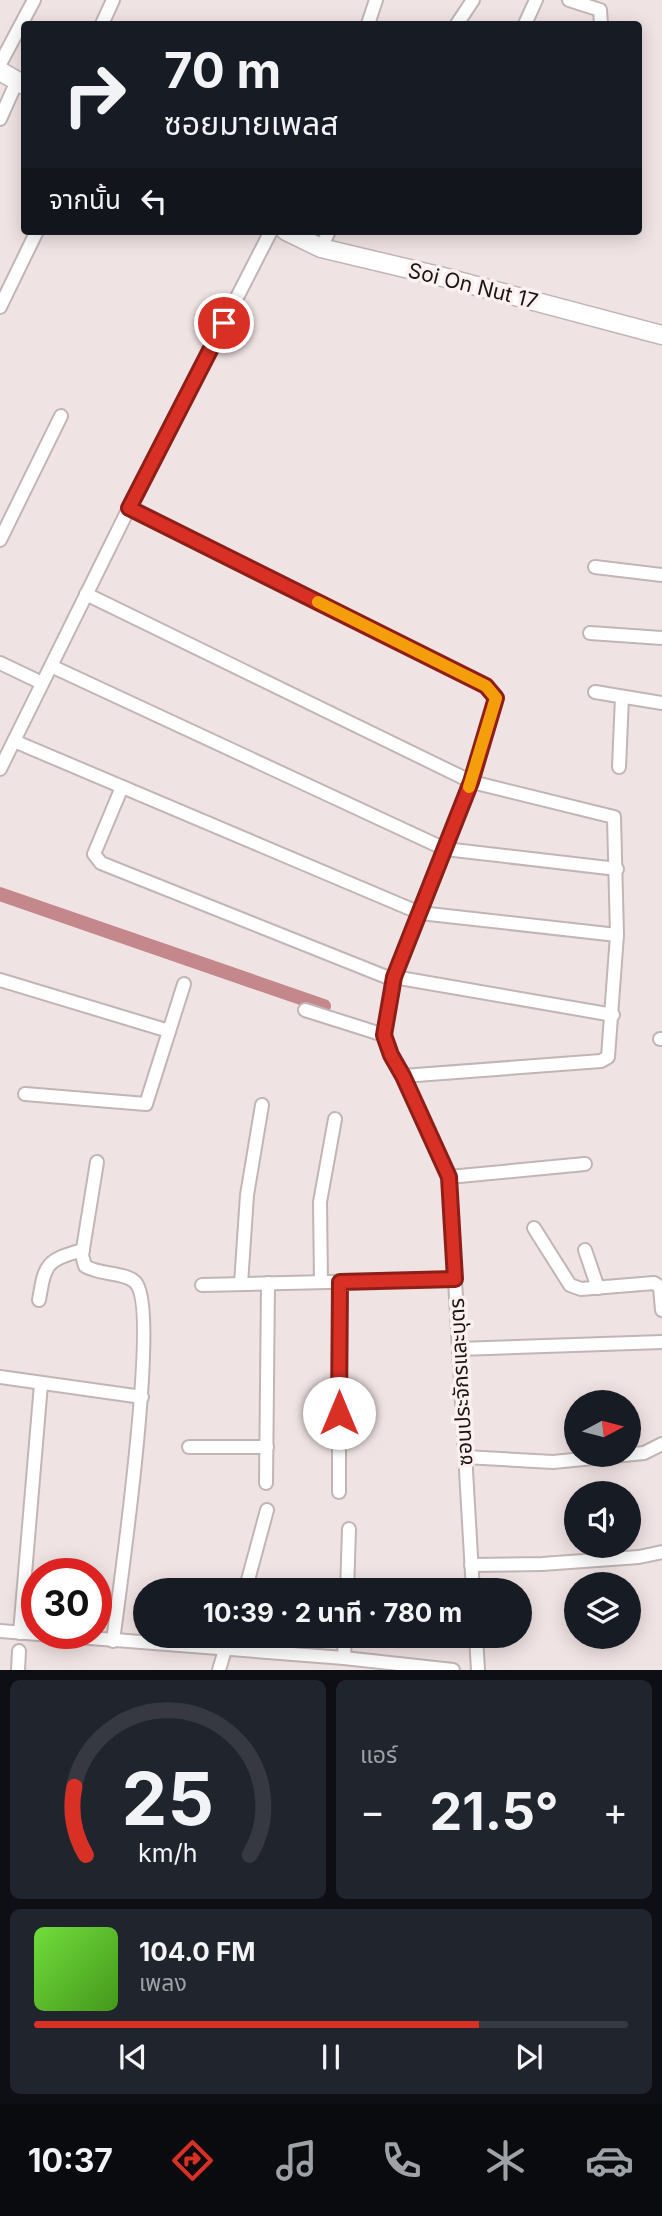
<!DOCTYPE html>
<html lang="th">
<meta charset="utf-8">
<style>
:root{--surface:#171b24;--page:#20242c;--text:#f1f3f6;--muted:#9ea1a6;--line:#363941;--accent:#d93025}
body{margin:0;font-family:Inter,"Noto Sans Thai",sans-serif;background:var(--page);color:var(--text);height:100vh;display:flex;flex-direction:column;font-size:26px;white-space:nowrap}
*{box-sizing:border-box;margin:0}
p{font-size:23px;color:var(--muted)}
.icon{flex:none;width:38px;height:38px;fill:none;stroke:currentColor;stroke-width:2;stroke-linecap:round;stroke-linejoin:round}
.map{position:relative;height:1670px;overflow:hidden}
.details{display:flex;flex-direction:column;gap:10px;padding:10px;background:#0d0f14;flex:1}
.details>*{flex:none}
.top-card{position:absolute;left:21px;top:21px;width:621px;height:214px;border-radius:7px;box-shadow:0 4px 18px #0003;background:#171b24;color:var(--text);overflow:hidden}
.needle{width:46px;rotate:83deg}
.buttons{position:absolute;left:564px;top:1390px;display:grid;gap:14px}
.buttons a{display:grid;place-items:center;width:77px;height:77px;border-radius:50%;background:var(--surface);box-shadow:0 4px 18px #0003;font-size:35px}
.speed{position:absolute;left:21px;top:1558px;display:flex;gap:14px;font-size:35px;font-weight:700;text-align:center}
.speed>*{display:grid;place-content:center;width:91px;height:91px;border-radius:50%;background:var(--surface);box-shadow:0 4px 18px #0003;line-height:1}
.speed .limit{border:10px solid #d22;background:#fff;color:#111}
.pin{position:absolute;display:grid;place-items:center;width:60px;height:60px;color:#fff;margin:-30px;border:4px solid #fff;border-radius:50%;box-shadow:0 2px 7px #0007}
.me{position:absolute;width:77px;margin:-38px;rotate:0deg;stroke-linejoin:round;filter:drop-shadow(0 0 5px #0008)}
.turn{display:flex;align-items:center;gap:24px;height:147px;padding:0 28px;font-size:32px}
.turn .icon{width:91px;height:91px;stroke-width:2.5}
.turn b{display:block;font-size:49px;line-height:60px}
.then{display:flex;align-items:center;height:66px;padding:0 28px;background:#0003;gap:14px;font-size:26px}
.big{font-size:52px;font-weight:700;line-height:1.1}
.details .card{flex:1;display:flex;flex-direction:column;justify-content:center;gap:10px;min-width:0;padding:0 24px;border-radius:10px;background:var(--page)}
.details .dial{align-items:center;gap:0}
.dial svg{height:182px;overflow:visible;fill:none;stroke:var(--line);stroke-width:7;stroke-linecap:round;text-anchor:middle}
.dial text{fill:var(--text);stroke:none}
.song{display:flex;align-items:center;gap:21px}
.cover{width:84px;height:84px;border-radius:10px;background:linear-gradient(135deg,hsl(100 70% 55%),hsl(100 70% 35%))}
.played{height:7px;border-radius:4px;background:linear-gradient(90deg,var(--accent) 75%,var(--line) 75%)}
.keys{display:flex;justify-content:space-around;direction:ltr}
.heat{display:flex;justify-content:space-between;align-items:center;font-size:38px;direction:ltr}
.details .tiles{flex:1;display:grid;gap:10px;grid-template-columns:1fr 1fr}
.card:last-child{grid-column:span 2}
.trip{position:absolute;left:133px;top:1578px;width:399px;height:70px;border-radius:35px;background:var(--surface);box-shadow:0 4px 18px #0003;font-weight:700;line-height:70px;text-align:center}
.tab-bar{display:flex;height:112px;justify-content:space-around;align-items:center;background:#090b0e;color:var(--muted)}
.tab-bar .icon{width:49px;height:49px}
.tab-bar .selected{color:var(--accent)}
.tab-bar b{font-size:32px;color:var(--text)}
.map>svg:first-child{display:block}
</style>
<div class="map">
<svg width="662" height="1670" viewBox="0 0 662 1670">
<rect width="100%" height="100%" fill="#f0e3e3"/>
<g fill="none" stroke-linecap="round" stroke-linejoin="round">
<polyline stroke="#c4888c" stroke-width="14" points="0,894 324,1006"/>
<g stroke="#c2b5b6" stroke-width="16">
<g id="street">
<polyline points="569,0 600,10 601,24"/>
<polyline points="102,24 113,0"/>
<polyline points="368,24 376,0"/>
<polyline points="457,24 473,0"/>
<polyline points="525,24 536,0"/>
<polyline points="0,64 34,0"/>
<polyline points="0,119 17,81"/>
<polyline points="321,248 329,231"/>
<polyline points="0,307 37,231"/>
<polyline points="129,508 486,686 496,698 472,782 394,977 384,1035 391,1055 403,1076 449,1177 473,1591"/>
<polyline points="0,540 61,416"/>
<polyline points="595,567 662,575"/>
<polyline points="86,594 472,782 614,817 617,935 608,1057 601,1061 403,1076"/>
<polyline points="590,633 662,638"/>
<polyline points="0,663 42,683"/>
<polyline points="51,666 445,849 617,869"/>
<polyline points="595,692 662,703"/>
<polyline points="14,741 420,913 617,935"/>
<polyline points="619,767 622,697"/>
<polyline points="0,769 129,508 271,231"/>
<polyline points="122,787 94,854 101,863 394,980"/>
<polyline points="394,977 613,1015"/>
<polyline points="0,980 169,1031"/>
<polyline points="305,1010 384,1035"/>
<polyline points="660,1039 662,1039"/>
<polyline points="25,1094 146,1104 184,984"/>
<path d="M 97,1162 L 82,1255 L 85,1266 C 99,1275 125,1272 135,1282 C 161,1306 119,1593 113,1641"/>
<polyline points="449,1177 585,1164"/>
<polyline points="534,1228 570,1285 581,1289 654,1283 660,1287 662,1310"/>
<polyline points="585,1250 598,1288"/>
<polyline points="321,1282 320,1202 335,1119"/>
<polyline points="241,1284 247,1195 262,1105"/>
<polyline points="202,1285 455,1279"/>
<path d="M 39,1300 C 45,1264 46,1260 83,1250"/>
<polyline points="459,1349 662,1342"/>
<polyline points="0,1377 142,1397"/>
<polyline points="189,1447 267,1447"/>
<polyline points="465,1457 553,1462 644,1453 662,1444"/>
<polyline points="266,1483 268,1283"/>
<polyline points="339,1492 339,1282"/>
<polyline points="471,1565 542,1564 639,1557 662,1552"/>
<polyline points="307,1587 347,1590"/>
<polyline points="245,1591 267,1510"/>
<polyline points="347,1591 349,1529"/>
<polyline points="0,1631 344,1658 453,1670"/>
<polyline points="20,1633 41,1384"/>
<polyline points="476,1636 478,1670"/>
<polyline points="344,1658 345,1636"/>
<polyline points="18,1670 19,1651"/>
<polyline points="219,1670 229,1636"/>
</g>
</g>
<g stroke="#c2b5b6" stroke-width="21">
<g id="secondary">
<polyline points="0,71 24,85"/>
<polyline points="286,231 321,248 439,276 662,335"/>
</g>
</g>
<use href="#street" stroke="#fff" stroke-width="12"/>
<use href="#secondary" stroke="#fff" stroke-width="18"/>
</g>
<g fill="none" stroke-linecap="round" stroke-linejoin="round">
<g stroke="#8d1f18" stroke-width="18">
<polyline id="route" points="224,323 129,508 486,686 496,698 471,782 394,977 384,1035 391,1055 403,1076 449,1177 455,1279 340,1282 339,1413"/>
</g>
<use href="#route" stroke="#d93025" stroke-width="12"/>
<polyline stroke="#f59e0b" stroke-width="12" points="318,602 486,686 496,698 469,787"/>
</g>
<g text-anchor="middle" stroke-width="7" stroke-linejoin="round" paint-order="stroke">
<g font-size="21" fill="#1b1616" stroke="#fdf0f0">
<text transform="translate(473 286) rotate(14)" y="7">Soi On Nut 17</text>
<text transform="translate(461 1382) rotate(-93)" y="7">ซอนประจักรและบุตร</text>
</g>
</g>
</svg>
<div class="buttons">
<a><svg class="needle" viewBox="-14 -14 28 28"><path d="M0-13l5 13h-10z" fill="#e53935"/><path d="M0 13l5-13h-10z" fill="#9ea1a6"/></svg></a>
<a><svg class="icon" aria-label="sound" viewBox="0 0 24 24"><path d="M4 9h4l5-4v14l-5-4H4zM17 9q2 3 0 6"/></svg></a>
<a><svg class="icon" aria-label="layers" viewBox="0 0 24 24"><path d="M12 4l9 5-9 5-9-5zM3 14l9 5 9-5"/></svg></a>
</div>
<div class="speed"><div class="limit">30</div></div>
<div class="pin" style="left:224px;top:323px;background:#d93025"><svg class="icon" aria-label="arrive" viewBox="0 0 24 24"><path d="M6 21V4h12l-3 4 3 4H6"/></svg></div>
<svg class="me" style="left:339px;top:1413px" viewBox="-20 -20 40 40"><circle r="19" fill="#fff"/><path d="M0-13L10 11 0 6-10 11z" fill="#d93025"/></svg>
<div class="trip">10:39 · 2 นาที · 780 m</div>
<div class="top-card">
<div class="turn"><svg class="icon" aria-label="right" viewBox="0 0 24 24"><path d="M7 20v-9h11M14 6l5 5-5 5"/></svg><div><b>70 m</b>ซอยมายเพลส</div></div>
<div class="then">จากนั้น<svg class="icon" aria-label="left" viewBox="0 0 24 24"><path d="M17 20v-9H6M10 6l-5 5 5 5"/></svg></div>
</div>
</div>
<section class="details">
<div class="tiles">
<div class="card dial"><svg viewBox="0 0 100 80">
<path d="M14 69A42 42 0 1 1 86 69"/>
<path d="M14 69A42 42 0 0 1 9 39" stroke="#d93025"/>
<text x="50" y="56" font-size="32" font-weight="700">25</text>
<text x="50" y="72" font-size="11">km/h</text>
</svg></div>
<div class="card"><p>แอร์</p>
<div class="heat"><a>−</a><b class="big">21.5°</b><a>+</a></div>
</div>
<div class="card">
<div class="song"><i class="cover"></i><div><b>104.0 FM</b><p>เพลง</p></div></div>
<div class="played"></div>
<div class="keys"><svg class="icon" aria-label="previous" viewBox="0 0 24 24"><path d="M18 5L8 12l10 7zM5 5v14"/></svg><svg class="icon" aria-label="pause" viewBox="0 0 24 24"><path d="M8 5v14M16 5v14"/></svg><svg class="icon" aria-label="next" viewBox="0 0 24 24"><path d="M6 5l10 7-10 7zM19 5v14"/></svg></div>
</div>
</div>
</section>
<nav class="tab-bar">
<b>10:37</b>
<svg class="icon selected" aria-label="directions" viewBox="0 0 24 24"><path d="M12 3l9 9-9 9-9-9zM9 14v-3h6M13 9l2 2-2 2"/></svg>
<svg class="icon" aria-label="music" viewBox="0 0 24 24"><path d="M9 18V5l10-2v13"/><circle cx="6" cy="18" r="3"/><circle cx="16" cy="16" r="3"/></svg>
<svg class="icon" aria-label="phone" viewBox="0 0 24 24"><path d="M5 4h4l2 5-3 2q2 4 5 5l2-3 5 2v4C11 20 4 13 5 4z"/></svg>
<svg class="icon" aria-label="climate" viewBox="0 0 24 24"><path d="M12 3v18M4 7l16 10M4 17L20 7"/></svg>
<svg class="icon" aria-label="car" viewBox="0 0 24 24"><path d="M5 17H2v-5l4-1 3-4h7l3 4 3 1v5h-3M9 17h6M6 11h13"/><circle cx="7" cy="17" r="2"/><circle cx="17" cy="17" r="2"/></svg>
</nav>
